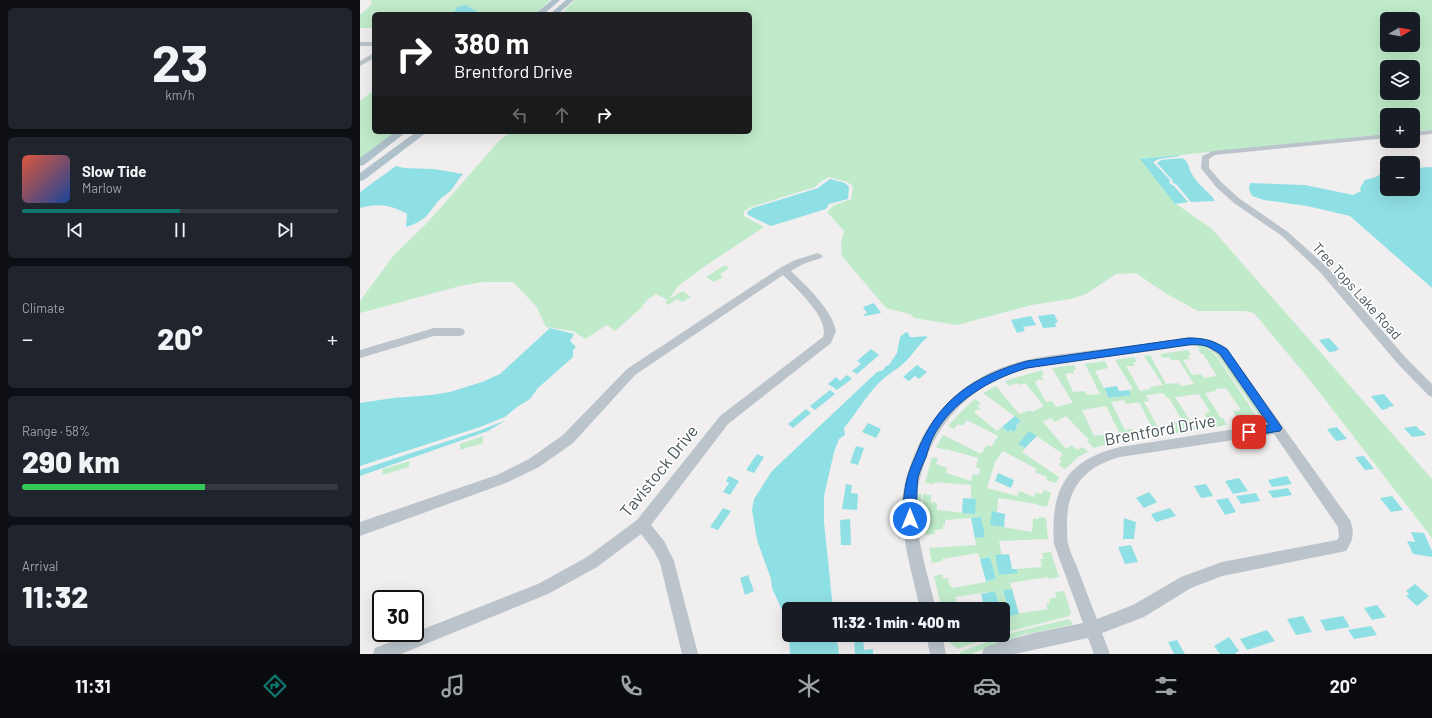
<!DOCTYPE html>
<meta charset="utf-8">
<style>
:root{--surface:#171b24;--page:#20242c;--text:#f1f3f6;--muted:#9ea1a6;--line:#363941;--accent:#0f766e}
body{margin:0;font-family:Barlow,sans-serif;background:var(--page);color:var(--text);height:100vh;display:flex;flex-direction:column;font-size:15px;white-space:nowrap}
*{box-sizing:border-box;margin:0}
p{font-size:13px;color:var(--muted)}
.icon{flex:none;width:22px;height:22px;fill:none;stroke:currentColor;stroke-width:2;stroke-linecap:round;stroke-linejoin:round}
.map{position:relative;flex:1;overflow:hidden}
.drawer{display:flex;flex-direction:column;gap:8px;padding:8px;background:#0d0f14;width:360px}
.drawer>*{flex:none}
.guide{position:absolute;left:12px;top:12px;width:380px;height:122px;border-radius:6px;box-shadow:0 4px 16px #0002;background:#202124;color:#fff;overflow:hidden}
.needle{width:26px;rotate:80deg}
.controls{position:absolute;left:1020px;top:12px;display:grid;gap:8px}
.controls a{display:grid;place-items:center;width:40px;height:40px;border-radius:6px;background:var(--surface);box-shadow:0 4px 16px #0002;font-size:20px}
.speed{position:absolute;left:12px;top:590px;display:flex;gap:8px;font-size:20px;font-weight:700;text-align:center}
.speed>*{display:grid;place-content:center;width:52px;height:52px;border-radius:50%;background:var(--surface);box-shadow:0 4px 16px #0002;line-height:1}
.speed .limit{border:2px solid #111;border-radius:6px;background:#fff;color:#111}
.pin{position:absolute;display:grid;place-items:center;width:34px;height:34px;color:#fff;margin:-17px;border-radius:8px;box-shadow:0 2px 6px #0006}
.me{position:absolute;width:44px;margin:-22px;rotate:0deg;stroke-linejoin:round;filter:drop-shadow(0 0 3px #0008)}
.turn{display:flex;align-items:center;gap:14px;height:84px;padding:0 16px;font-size:18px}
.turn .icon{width:52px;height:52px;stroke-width:2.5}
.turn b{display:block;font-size:28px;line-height:34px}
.lanes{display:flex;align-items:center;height:38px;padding:0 16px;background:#0003;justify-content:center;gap:20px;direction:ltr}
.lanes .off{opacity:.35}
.big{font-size:30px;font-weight:800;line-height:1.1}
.drawer .card{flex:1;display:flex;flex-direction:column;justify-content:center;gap:6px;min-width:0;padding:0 14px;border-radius:6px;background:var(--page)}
.drawer .dial{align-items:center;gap:0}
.dial b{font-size:52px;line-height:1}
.song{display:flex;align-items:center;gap:12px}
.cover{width:48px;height:48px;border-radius:6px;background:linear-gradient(135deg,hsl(10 70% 55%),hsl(220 70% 35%))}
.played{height:4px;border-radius:2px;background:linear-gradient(90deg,var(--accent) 50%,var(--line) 50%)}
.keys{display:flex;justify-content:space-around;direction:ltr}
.heat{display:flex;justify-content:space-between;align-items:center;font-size:22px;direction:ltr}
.charge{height:6px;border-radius:3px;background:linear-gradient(90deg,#34c759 58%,var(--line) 0)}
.trip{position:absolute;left:422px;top:602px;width:228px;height:40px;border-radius:6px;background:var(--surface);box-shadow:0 4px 16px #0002;font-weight:800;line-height:40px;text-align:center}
.tabs{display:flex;height:64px;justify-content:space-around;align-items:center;background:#090b0e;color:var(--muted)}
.tabs .icon{width:28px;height:28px}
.tabs .current{color:var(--accent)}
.tabs b{font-size:18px;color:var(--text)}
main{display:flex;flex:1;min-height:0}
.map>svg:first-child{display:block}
</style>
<main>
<section class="drawer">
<div class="card dial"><b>23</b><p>km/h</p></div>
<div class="card">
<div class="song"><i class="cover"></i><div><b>Slow Tide</b><p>Marlow</p></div></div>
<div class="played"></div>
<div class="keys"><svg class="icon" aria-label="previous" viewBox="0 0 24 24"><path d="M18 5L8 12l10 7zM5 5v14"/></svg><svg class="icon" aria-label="pause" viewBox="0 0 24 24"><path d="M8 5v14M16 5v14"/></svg><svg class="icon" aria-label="next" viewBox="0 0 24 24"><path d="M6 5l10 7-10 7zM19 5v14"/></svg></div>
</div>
<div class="card"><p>Climate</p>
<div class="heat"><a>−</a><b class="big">20°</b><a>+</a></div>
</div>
<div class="card"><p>Range · 58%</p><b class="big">290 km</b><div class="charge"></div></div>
<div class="card"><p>Arrival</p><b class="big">11:32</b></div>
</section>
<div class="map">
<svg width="1072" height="654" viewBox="0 0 1072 654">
<rect width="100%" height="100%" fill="#f0eeee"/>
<g fill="#bfebca" fill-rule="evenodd">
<polygon points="11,0 190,0 175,14 14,14 14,28 0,28 0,15 12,4"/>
<path d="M 215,0 L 1072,0 L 1072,130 L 1053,131 L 1053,115 L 1027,115 L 1027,134 L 781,159 L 816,204 L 852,229 L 1072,479 L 1072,538 L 953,384 L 894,313 L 885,311 L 838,311 L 805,293 L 776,273 L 756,274 L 726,294 L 710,299 L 672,305 L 597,325 L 554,318 L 550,314 L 526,308 L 482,256 L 481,244 L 484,231 L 467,212 L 473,206 L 491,199 L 493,186 L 487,182 L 469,177 L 460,182 L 455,187 L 391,207 L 384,211 L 384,216 L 404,227 L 345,266 L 318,286 L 309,299 L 323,291 L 331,297 L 322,302 L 317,299 L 308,305 L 305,303 L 308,300 L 296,294 L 288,299 L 281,308 L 255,331 L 247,325 L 225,339 L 213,331 L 186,327 L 176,306 L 153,282 L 122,282 L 100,286 L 0,313 L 0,301 L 34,255 L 68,222 L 139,141 L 151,132 L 390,132 L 390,14 L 201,14 ZM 1027,19 L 1053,19 L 1053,45 L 1027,45 ZM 1027,67 L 1053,67 L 1053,93 L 1027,93 Z"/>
<polygon points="14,90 14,132 35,132 0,159 0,101"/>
<polygon points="365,265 369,268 360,274 363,277 354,282 346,277"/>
<polygon points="836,345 847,345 857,351 903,417 903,422 899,420 898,414 856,354 849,349 837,347"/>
<polygon points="844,348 851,351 856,356 897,417 896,420 874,424 871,419 877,418 873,411 881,410 866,388 856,389 856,391 845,393 861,418 863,418 867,425 847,428 843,423 849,422 845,415 846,414 845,413 850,412 839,394 815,397 836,430 815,433 813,428 816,427 812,420 815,423 823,422 809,398 807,398 803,393 786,395 789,401 784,402 798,427 800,427 804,434 796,435 779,402 766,404 764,400 751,402 765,430 773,429 775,433 782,432 785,437 763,440 746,406 722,410 734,436 742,435 742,432 744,437 748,437 751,443 734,448 727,441 729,440 706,416 695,422 691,418 683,422 706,449 712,445 717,450 723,447 728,452 718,457 705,469 699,465 702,461 699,459 703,454 669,431 658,444 665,448 662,452 699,477 696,483 686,480 687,477 675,472 677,469 643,451 635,462 627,488 657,496 660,491 674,497 676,492 682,494 684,490 691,493 687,507 677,505 677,504 638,498 637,512 632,512 631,525 672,532 673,519 679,519 679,517 686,518 688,539 639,541 642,555 635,556 639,574 658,573 657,569 682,567 680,559 684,559 682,553 691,552 699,577 689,579 688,577 650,583 652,589 643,590 650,615 688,609 686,604 690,603 689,599 697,597 695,592 704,591 711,612 709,616 643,633 643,609 636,609 635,606 639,605 635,591 595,597 597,606 590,607 591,609 582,609 574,576 582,574 583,579 589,578 588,582 592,588 626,582 626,581 636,579 630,557 620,559 618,553 582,559 582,561 572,563 569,548 616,545 615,538 624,537 620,517 585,520 585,525 583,525 583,529 575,530 575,534 566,535 563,513 563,494 571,495 571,502 577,503 577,510 615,514 615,499 611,498 611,485 575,482 574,484 565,483 572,457 578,459 576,464 587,468 586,473 611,481 613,474 619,475 620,468 616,467 618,458 586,449 585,450 576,447 583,435 621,454 627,445 631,447 638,436 607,420 602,426 598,424 594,429 588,426 602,411 615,399 621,403 617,406 621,409 615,410 615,413 637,431 642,427 648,432 651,430 653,431 661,421 623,393 636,386 659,414 670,410 672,412 684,406 665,383 660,385 657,383 649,386 645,381 682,370 684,375 681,376 684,381 679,379 675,382 686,402 692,401 696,407 713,403 692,368 714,365 716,369 713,370 714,374 712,373 705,374 713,392 725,391 727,395 740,394 725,364 745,361 748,368 735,371 749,398 771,395 769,390 773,389 755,360 774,357 777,362 773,362 775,366 766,366 780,391 791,389 790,387 803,385 784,356 790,355 806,384 818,383 821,386 834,384 819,360 811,360 809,357 803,358 800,354 828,350 831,355 828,355 831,360 829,359 823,360 832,375 841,374 844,378 857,376 843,354 841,354 838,349"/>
<polygon points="123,436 123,443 100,450 100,444"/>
<polygon points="50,461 49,467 22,475 23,469"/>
<polygon points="557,494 561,494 561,516 563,535 558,534 556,513"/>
<polygon points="709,619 713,624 711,625 662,635 611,654 600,654 600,652 651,633"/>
<polygon points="588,635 636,635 598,649 590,643"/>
</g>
<g fill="#8fe0e5">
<polygon points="106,5 121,14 93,14 97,7"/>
<polygon points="819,155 820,156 799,159 793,162 810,180 809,183 814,186 828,202 815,204 780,159"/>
<path d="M 822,158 C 829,161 828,168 832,174 C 837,185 850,192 855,201 L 831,202 L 817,185 L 812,182 L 813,181 L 797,163 L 801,160 Z"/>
<path d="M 36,166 L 44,168 L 74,169 L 103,174 C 98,179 96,184 92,189 C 88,194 83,196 79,200 C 66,216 67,220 46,227 L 47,214 C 32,205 18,203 0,208 L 0,192 Z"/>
<polygon points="1072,167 1072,288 990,216 947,206 904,200 892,196 889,189 890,183 945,185 993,195 1001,191 1000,188 1005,180 1016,177 1027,170 1027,189 1053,189 1053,168"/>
<polygon points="470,179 485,183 489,187 488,199 469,204 466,209 411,226 388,215 387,212 393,208 458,188"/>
<polygon points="514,303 521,313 505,316 503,315 507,313 503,307"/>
<polygon points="694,314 698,322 695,323 696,327 683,328 678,316"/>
<polygon points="671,316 676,325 663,327 665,331 657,333 651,320"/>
<polygon points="190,328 214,334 210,341 216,347 213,350 213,357 178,388 170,399 157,407 145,417 120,427 0,466 0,403 33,398 71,395 90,392 122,382 140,374"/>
<path d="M 546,332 L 548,333 L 550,337 C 557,338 563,335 568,337 C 560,343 555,351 548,359 C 539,369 527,374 518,384 C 505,397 496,414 484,428 L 485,435 L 479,439 L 474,452 L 464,496 L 464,522 L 473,609 L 429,609 L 429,626 L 412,588 L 411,579 L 397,540 L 392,510 L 394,499 L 412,471 L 517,372 L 523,370 L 526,366 L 529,365 L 537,353 L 540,337 Z"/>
<polygon points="969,338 979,349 976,350 977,351 969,352 959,340"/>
<polygon points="511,349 519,355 518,356 497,374 492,371 501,364 497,361"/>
<polygon points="557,365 567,372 559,379 555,376 549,381 543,377"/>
<polygon points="487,375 492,379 477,390 468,384 476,377 480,381"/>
<polygon points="757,386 759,391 769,390 771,395 749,398 744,388"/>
<polygon points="470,390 475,394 455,410 450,406"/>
<polygon points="1024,394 1034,406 1028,407 1029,408 1022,410 1011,396"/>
<polygon points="446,409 451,413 433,428 428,424"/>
<polygon points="655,416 661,421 656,426 657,428 653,432 651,430 648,432 642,427"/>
<polygon points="146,420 128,431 0,476 0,470 121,430"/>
<polygon points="508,423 521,429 516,438 502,432"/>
<polygon points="1056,426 1061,431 1063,431 1066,435 1052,437 1044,428"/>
<polygon points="977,427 987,439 976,441 967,429"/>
<polygon points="669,431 677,436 665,448 658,444"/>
<polygon points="496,446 504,448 498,465 490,463"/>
<polygon points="397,454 404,457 394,473 386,470"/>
<polygon points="1004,456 1014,469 1005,470 995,457"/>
<polygon points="638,473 654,480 651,488 635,481"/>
<polygon points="369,476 379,481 370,495 363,492 369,483 366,481"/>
<polygon points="927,476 932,484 912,487 908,480"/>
<polygon points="879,478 888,491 873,494 865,481"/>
<polygon points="486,484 492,485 491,493 498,494 497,510 482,509"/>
<polygon points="846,484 853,496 841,498 834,486"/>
<polygon points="928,488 932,495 913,498 908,491"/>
<polygon points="789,492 797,502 784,508 776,498"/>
<polygon points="896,493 900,501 881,504 876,496"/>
<polygon points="1032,496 1043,510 1031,512 1020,498"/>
<polygon points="603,498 616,499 615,514 602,513"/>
<polygon points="868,498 876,512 865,515 856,500"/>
<polygon points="363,508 371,511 358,530 350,527"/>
<polygon points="810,508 816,516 796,522 791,514"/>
<polygon points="632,511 645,514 644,527 630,525"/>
<polygon points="621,517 625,537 615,538 611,518"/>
<polygon points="764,518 776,522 774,539 763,539"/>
<polygon points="490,519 491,545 481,545 480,520"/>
<polygon points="1051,532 1064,533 1072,551 1072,557 1053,554 1047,541 1055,542"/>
<polygon points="771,545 778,562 765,564 758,547"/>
<polygon points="649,554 652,569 657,569 658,573 639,575 635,555"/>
<polygon points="630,557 636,579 626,581 620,559"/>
<polygon points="388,575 394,591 385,595 380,578"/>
<polygon points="1055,584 1069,596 1057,606 1046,596 1049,594 1046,591"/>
<polygon points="652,589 659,614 650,616 643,590"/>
<polygon points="635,591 639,605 624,606 621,594"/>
<polygon points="1017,605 1026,617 1012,620 1004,608"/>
<polygon points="943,616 952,632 936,635 927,619"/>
<polygon points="983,616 990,627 966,631 960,620"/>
<polygon points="1011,626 1017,635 994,639 988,630"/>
<polygon points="907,630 915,641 887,650 880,639"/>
<polygon points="429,635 476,635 479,654 430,654"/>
<polygon points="869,637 879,651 874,654 860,654 854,646"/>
<polygon points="503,638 504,650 513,649 513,654 495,654 494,639"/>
<polygon points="817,640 825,654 814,654 808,642"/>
</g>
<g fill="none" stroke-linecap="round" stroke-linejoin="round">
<g fill="#bac4ca" fill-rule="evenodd">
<rect x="0" y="42" width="14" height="4"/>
<polygon points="14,53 14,58 0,66 0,61"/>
<polygon points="1072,130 1072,134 1053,136 1053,132"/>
<polygon points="1027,134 1027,138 855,155 849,159 849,168 862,183 880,199 928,232 968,268 1046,358 1072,384 1072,397 1068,395 1038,364 960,272 922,236 874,203 856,187 841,168 842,156 853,151"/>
<path d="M 458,253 L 463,256 L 461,258 L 443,264 L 431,271 C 447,287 471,308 476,331 L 471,343 L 368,424 L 291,525 L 304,541 L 314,561 L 338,654 L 322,654 L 300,563 L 294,551 L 281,534 L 237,567 L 188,594 L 41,654 L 13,654 L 15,648 L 178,584 L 227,557 L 277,520 L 360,416 L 463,337 C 470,319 436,288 423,275 L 275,375 L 213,443 L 179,467 L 146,483 L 0,536 L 0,522 L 137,475 L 169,459 L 203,435 L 267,369 L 420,268 L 435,260 Z"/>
<polygon points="74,328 99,328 103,329 105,332 103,335 99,336 74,336 0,358 0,350"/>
<path d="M 832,337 L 853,341 L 867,349 L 990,520 C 995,532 993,541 986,551 L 862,576 L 831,588 L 784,617 L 742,633 L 750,654 L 734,654 L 728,638 L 655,654 L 622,654 L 624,648 L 640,642 L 674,633 L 723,623 L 694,544 C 690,490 706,460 760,447 L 907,424 L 859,355 L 845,346 L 832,345 C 798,350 764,355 730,359 C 709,362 687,363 667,369 C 623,380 589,408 570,449 C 562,468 556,488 556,508 C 557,542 568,576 576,609 L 560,609 C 553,576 542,542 542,508 C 542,486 550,464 559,444 C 580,400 619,370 667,360 C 687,355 707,354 727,351 C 762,347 797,342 832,337 ZM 914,434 L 978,527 L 979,537 L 977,540 L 862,562 L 821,577 L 773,605 L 737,619 C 730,602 724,585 717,567 C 714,560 710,552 708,544 C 707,538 707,530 707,523 C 707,487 726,466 760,457 Z"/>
<polygon points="566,635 582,635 586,654 570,654"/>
</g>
<g fill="#afc1cb" fill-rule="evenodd">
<polygon points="192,0 200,0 184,14 175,14"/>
<polygon points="206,0 214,0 198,14 190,14"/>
<polygon points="35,132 46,132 4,165 0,166 0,158"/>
<polygon points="56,132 67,132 4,180 0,181 0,173"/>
</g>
</g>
<path fill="#1a73e8" stroke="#114b97" d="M 828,338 C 844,338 853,340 867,349 L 920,425 L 922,428 L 920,431 L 889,436 L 885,435 L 884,432 L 885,429 L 909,425 L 860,354 C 847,345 843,344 828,345 L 667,368 C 630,379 591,402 573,437 C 570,443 568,450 566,457 C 563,464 560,470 558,477 C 556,489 558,514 554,522 L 550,524 L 545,522 C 541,512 544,495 546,483 C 548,473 552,464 556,455 C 577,400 612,377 667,361 Z"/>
<g text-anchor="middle" stroke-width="3.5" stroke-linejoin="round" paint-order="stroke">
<g font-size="14" fill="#47545a" stroke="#fff">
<text transform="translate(997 291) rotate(48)" y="5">Tree Tops Lake Road</text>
</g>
<g font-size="17" fill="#47545a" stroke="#fff">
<text transform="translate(800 430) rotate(-10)" y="6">Brentford Drive</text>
<text transform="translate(299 471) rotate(-51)" y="6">Tavistock Drive</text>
</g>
</g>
</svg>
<div class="controls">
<a><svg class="needle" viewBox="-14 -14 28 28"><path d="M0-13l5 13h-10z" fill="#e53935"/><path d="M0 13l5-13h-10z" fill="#9ea1a6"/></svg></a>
<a><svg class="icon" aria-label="layers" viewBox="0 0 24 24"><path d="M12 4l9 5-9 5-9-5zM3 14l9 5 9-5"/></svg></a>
<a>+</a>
<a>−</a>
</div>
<div class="speed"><div class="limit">30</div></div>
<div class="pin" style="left:889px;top:432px;background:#d93025"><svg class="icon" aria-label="arrive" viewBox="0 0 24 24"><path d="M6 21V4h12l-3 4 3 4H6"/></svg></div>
<svg class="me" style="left:550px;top:519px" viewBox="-20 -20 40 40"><circle r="17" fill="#1a73e8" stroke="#fff" stroke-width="3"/><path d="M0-11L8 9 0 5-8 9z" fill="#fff"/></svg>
<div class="trip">11:32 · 1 min · 400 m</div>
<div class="guide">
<div class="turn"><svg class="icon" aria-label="right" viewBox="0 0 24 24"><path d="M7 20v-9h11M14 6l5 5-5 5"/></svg><div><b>380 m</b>Brentford Drive</div></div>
<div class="lanes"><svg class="icon off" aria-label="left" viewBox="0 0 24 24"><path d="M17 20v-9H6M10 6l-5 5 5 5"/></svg><svg class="icon off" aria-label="ahead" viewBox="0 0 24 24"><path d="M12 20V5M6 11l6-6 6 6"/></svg><svg class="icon" aria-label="right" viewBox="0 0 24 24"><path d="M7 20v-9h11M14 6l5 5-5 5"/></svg></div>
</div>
</div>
</main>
<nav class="tabs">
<b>11:31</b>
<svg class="icon current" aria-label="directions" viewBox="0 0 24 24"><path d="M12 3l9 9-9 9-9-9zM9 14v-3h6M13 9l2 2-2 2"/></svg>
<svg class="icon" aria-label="music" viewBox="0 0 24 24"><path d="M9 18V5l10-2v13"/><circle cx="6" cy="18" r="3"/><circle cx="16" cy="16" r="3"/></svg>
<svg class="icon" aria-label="phone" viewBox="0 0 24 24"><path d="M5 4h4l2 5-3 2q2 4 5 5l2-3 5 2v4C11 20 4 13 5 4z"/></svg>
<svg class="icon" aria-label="climate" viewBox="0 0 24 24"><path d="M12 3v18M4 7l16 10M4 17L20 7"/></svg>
<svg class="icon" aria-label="car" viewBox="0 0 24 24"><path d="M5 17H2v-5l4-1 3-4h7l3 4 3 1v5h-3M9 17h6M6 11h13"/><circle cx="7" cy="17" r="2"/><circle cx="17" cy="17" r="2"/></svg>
<svg class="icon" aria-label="filters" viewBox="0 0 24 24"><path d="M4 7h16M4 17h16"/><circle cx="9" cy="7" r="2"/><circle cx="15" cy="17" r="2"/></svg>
<b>20°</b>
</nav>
